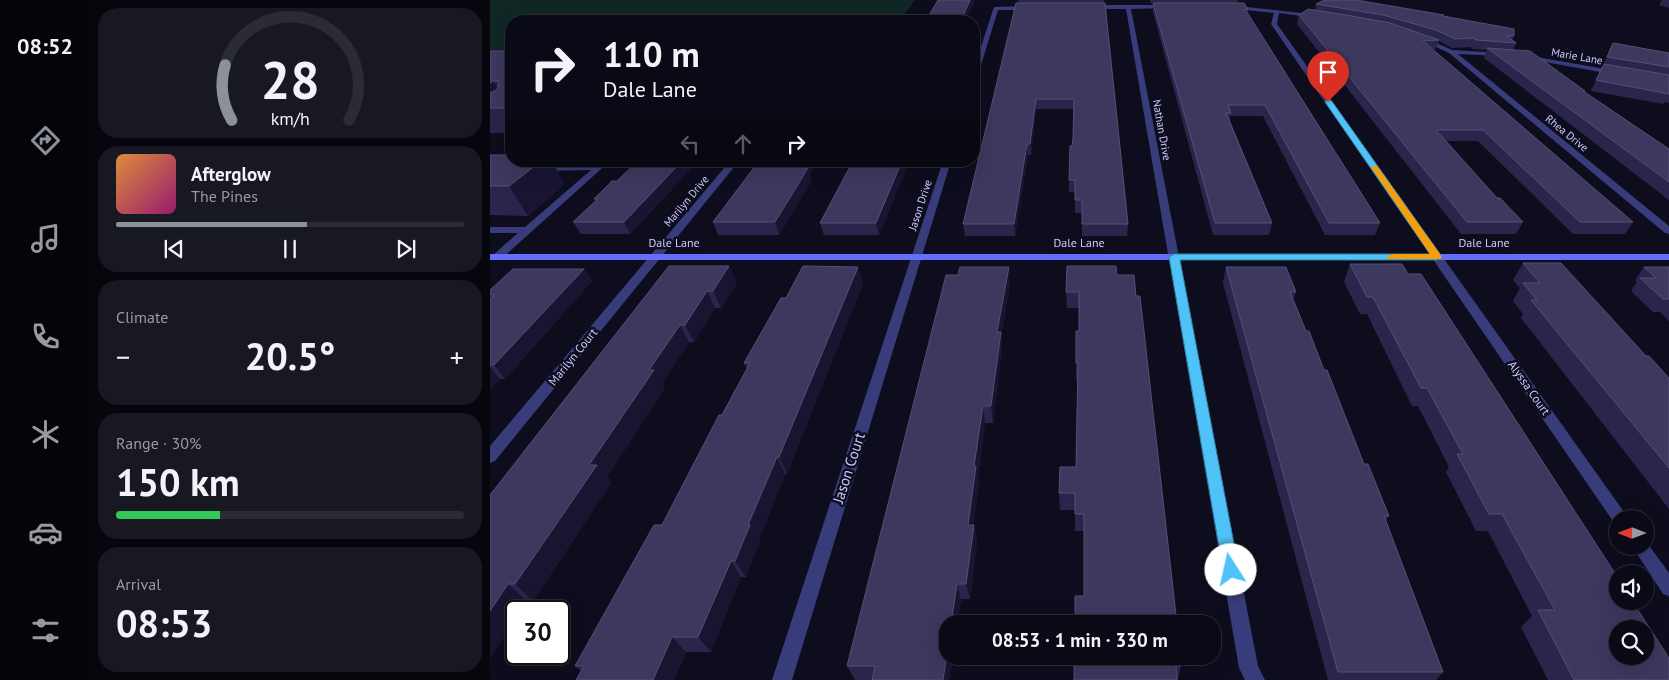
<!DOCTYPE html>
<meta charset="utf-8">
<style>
:root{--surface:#0a0a16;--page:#181823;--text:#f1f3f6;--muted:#999aa1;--line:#2a2b35;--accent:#8c9099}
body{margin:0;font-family:"PT Sans",sans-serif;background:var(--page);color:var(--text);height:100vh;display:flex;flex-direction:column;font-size:19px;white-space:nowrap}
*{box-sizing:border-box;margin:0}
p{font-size:16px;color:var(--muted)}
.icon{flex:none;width:28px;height:28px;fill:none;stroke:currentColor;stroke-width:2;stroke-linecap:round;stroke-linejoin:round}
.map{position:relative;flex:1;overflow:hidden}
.details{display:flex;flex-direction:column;gap:8px;padding:8px;background:#06060c;width:400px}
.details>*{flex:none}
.top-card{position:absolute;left:15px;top:15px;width:475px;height:152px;border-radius:20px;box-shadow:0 5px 20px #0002,0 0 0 1px var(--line);background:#0a0a16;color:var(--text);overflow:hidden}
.needle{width:32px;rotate:270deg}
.buttons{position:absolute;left:1119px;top:510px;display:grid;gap:10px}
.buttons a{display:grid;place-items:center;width:45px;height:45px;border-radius:50%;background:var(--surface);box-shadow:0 5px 20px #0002,0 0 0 1px var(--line);font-size:25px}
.speed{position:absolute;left:15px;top:600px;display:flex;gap:10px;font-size:25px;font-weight:700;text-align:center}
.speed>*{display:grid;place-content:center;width:65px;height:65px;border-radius:50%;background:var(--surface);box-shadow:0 5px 20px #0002,0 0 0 1px var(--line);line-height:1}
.speed .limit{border:2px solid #111;border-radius:8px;background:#fff;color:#111}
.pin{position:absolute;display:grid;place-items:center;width:42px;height:42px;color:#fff;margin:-51px -21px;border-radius:50% 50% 50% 0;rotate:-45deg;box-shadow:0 0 5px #0007}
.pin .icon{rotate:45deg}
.me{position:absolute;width:55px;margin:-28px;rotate:350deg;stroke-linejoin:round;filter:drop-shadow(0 0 4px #0008)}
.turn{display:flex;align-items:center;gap:18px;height:105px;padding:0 15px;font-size:22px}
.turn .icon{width:65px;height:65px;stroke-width:2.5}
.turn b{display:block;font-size:35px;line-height:42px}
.lanes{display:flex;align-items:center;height:48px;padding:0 15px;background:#0003;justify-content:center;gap:25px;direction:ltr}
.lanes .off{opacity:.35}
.big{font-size:38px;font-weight:600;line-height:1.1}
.details .widget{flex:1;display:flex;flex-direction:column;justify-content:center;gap:8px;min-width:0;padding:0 18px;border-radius:20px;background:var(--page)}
.details .dial{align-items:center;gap:0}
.dial svg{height:130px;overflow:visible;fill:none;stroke:var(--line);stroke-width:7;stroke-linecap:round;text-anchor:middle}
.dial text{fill:var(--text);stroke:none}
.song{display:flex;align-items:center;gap:15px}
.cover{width:60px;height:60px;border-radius:8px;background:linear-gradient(135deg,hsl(30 70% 55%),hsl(320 70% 35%))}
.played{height:5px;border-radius:2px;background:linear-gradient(90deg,var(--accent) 55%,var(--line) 55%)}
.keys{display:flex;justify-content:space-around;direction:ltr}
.heat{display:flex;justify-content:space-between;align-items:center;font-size:28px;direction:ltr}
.charge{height:8px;border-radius:4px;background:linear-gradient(90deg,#34c759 30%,var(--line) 0)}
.trip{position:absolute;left:449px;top:615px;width:282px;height:50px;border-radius:20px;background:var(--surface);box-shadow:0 5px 20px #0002,0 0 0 1px var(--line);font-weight:600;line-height:50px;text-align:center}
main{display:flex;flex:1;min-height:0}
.tab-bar{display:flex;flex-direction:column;width:90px;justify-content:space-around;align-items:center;background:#040409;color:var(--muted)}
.tab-bar .icon{width:35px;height:35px}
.tab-bar .selected{color:var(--accent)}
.tab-bar b{font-size:22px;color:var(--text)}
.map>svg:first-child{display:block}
</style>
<main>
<nav class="tab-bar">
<b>08:52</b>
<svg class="icon selected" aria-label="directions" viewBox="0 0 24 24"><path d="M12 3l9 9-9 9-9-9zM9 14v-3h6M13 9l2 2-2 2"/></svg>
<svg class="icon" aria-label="music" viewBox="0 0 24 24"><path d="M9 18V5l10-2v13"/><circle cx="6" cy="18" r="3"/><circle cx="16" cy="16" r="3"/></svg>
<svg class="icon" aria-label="phone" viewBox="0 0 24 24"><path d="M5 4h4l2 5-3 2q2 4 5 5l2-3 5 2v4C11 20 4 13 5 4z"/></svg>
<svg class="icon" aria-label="climate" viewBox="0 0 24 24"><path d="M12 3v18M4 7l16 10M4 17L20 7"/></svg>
<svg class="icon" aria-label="car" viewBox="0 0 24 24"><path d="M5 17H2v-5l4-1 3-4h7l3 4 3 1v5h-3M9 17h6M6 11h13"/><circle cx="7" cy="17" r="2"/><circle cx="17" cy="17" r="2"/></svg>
<svg class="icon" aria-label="filters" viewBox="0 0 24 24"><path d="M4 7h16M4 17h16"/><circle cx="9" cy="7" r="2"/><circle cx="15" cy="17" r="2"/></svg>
</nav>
<section class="details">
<div class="widget dial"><svg viewBox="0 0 100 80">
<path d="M14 69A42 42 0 1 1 86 69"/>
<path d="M14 69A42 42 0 0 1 10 35" stroke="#8c9099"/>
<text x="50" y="56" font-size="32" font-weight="700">28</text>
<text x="50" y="72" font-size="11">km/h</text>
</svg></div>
<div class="widget">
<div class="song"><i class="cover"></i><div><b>Afterglow</b><p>The Pines</p></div></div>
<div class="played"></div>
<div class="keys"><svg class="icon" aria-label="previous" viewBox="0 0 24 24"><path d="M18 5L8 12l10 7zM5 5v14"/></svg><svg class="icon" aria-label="pause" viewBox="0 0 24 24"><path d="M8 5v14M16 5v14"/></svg><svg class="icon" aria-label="next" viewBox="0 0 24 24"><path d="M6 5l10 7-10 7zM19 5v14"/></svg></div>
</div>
<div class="widget"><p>Climate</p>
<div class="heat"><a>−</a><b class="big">20.5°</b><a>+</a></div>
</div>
<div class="widget"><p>Range · 30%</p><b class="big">150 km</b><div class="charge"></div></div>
<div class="widget"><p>Arrival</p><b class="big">08:53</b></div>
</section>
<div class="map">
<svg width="1179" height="680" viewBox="0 0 1179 680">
<rect width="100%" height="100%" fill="#0e0d1e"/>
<polygon fill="#102725" points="0,0 425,0 409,21 21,21 21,68 0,68"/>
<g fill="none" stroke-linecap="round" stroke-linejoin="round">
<polyline stroke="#32ab9b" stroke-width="1" stroke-dasharray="1 2" stroke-linecap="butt" points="112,19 189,18"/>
<polygon fill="#393c7b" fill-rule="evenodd" points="110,161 120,161 11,259 3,259 2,257 3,255 28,233 0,233 0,227 35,227 101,170 48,171 45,170 45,166 107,164"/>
<g fill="#393c7b" fill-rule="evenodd">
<polygon points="679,5 681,8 641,9 768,666 775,680 755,680 749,668 636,9 599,9 596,7 599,5"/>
<polygon points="739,5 828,15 826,18 789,13 787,24 1139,519 1128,519 1128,525 1125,524 781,24 784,13 737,8"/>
<polygon points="504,7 542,6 545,8 542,10 508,10 487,78 484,80 484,68"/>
<polygon points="931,36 962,50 1013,53 1013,55 1011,56 968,54 1179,226 1179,234 1175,233 959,53 929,39"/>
<polygon points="1035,55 1127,71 1130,73 1127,75 1033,58 1033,56"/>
<polygon points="240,161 249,161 5,461 0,463 0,446"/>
<polygon points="453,161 461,161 302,680 282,680"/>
<polygon points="1155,540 1179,573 1179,596 1173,594 1142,546 1155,546"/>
</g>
<rect fill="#666df9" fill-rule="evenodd" x="0" y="254" width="1179" height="6"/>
</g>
<g fill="#2a264b">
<polygon points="528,0 614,0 638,224 637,236 592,236 592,213 585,213 585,192 579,192 579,180 583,137 584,109 546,109 541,155 538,155 525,236 475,236 473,224 528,3"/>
<polygon points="660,0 748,0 748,3 758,10 757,12 890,223 885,235 835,235 773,116 740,116 740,121 782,223 779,235 723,235 663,12 663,3 674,3 660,3"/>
<polygon points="1172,0 1179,0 1179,8 1169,5"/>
<polygon points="826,4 954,16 1024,36 1022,40 1026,43 1023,50 1095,91 1095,92 1179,149 1179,200 994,58 997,50 983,49 980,47 962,48 949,41 946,49 943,49 1143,222 1135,234 1083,234 988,141 956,141 1007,198 1033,222 1026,234 971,234 807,24 809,15 825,10"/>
<polygon points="1123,43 1179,53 1179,103 1174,102 1173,104 1101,91"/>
<rect x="0" y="51" width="21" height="82"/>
<polygon points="0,155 75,184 38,216 0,215"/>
<polygon points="148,161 208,161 140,234 91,234 83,222 105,201 104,199 127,181"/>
<polygon points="419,161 389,235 334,235 330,223"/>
<polygon points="320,174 322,180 289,235 228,235 223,222"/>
<polygon points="1033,263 1156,356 1179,378 1179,509 1031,318 1033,314 1023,301 1030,288 1023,280"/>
<polygon points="860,264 1179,680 1058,680 1031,627 1042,616 998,531 986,531 956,472 959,467 928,406 922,406 877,314 870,314 854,282"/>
<polygon points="179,266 247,283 231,308 225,308 204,342 199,342 172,383 175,388 117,477 121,483 43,601 37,601 26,611 26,618 0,658 0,495"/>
<polygon points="626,266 594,596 594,531 585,531 585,510 570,510 569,493 586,467 588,381 586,381 586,331 589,331 589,308 577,308 576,292"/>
<polygon points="368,267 373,283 297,474 295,474 269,539 270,541 256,577 251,577 221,652 196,652 184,680 86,680 91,671 85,666 172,525 257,369 254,363 296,298"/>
<polygon points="736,267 806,292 803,300 816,331 834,370 874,464 899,516 896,521 953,672 946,680 838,680 733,283"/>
<polygon points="1154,267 1179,267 1179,321 1170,312 1163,312 1141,291 1147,282 1145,280"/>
<polygon points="94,269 102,281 15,379 10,379 0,389 0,290"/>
<polygon points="520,283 511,337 512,348 503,423 495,423 488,477 489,483 483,525 484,525 487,541 480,599 471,599 467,624 458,624 458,656 463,656 459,680 365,680 357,666"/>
<polygon points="584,656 691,666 688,680 584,680"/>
</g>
<g fill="#181531">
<polygon points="480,0 485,0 476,21 471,21"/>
<polygon points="3,81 17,104 0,108 0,83"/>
<polygon points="546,99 546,109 541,155 540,144"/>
<polygon points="537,144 538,155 525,236 524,224"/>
<polygon points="51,161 62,161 75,184 38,216 19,186"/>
<polygon points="192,161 208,161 140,234 134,222"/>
<polygon points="317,161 328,161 320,174 322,180 289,235 285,222 313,168"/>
<polygon points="412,161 419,161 389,235 386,223"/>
<polygon points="239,266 247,283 231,308 223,291"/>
<polygon points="368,267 373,283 297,474 289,457"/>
<polygon points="519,267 520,283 511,337 512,348 503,423 501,406 507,332"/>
<polygon points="94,269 102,281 15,379 4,365"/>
<polygon points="217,291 225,308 204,342 195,325"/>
<polygon points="190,325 199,342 172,383 175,388 117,477 121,483 43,601 25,584 159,370"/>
<polygon points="0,367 10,379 0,389"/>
<polygon points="493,406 495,423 488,477 489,483 481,541 478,525 484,466"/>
<polygon points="287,457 295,474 269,539 270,541 256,577 245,561 258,525"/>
<polygon points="484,525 487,541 480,599 476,584"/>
<polygon points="241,561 251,577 221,652 208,637"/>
<polygon points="18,584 37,601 30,611 26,611 26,618 0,658 0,611"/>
<polygon points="467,584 471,599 467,624 461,624"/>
<polygon points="182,637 196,652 184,680 163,680"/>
<polygon points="458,647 458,656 463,656 459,680 453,680"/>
</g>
<g fill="#3c385e" stroke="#534f77" fill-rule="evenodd">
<polygon points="448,0 480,0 471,21 430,21 431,19 437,19"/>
<polygon points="834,0 866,0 954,15 953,16 1024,29 1024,36 1017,36 1026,43 986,40 983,38 965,39 946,30 893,15 826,4"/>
<polygon points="526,3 615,3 638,224 592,224 592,200 585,200 585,180 579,180 580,146 582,146 583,137 584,99 546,99 540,144 537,144 524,224 473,224"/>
<polygon points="663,3 754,3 758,10 755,9 890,223 839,223 775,105 738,105 741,113 736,113 782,223 725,223"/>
<polygon points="818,9 856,15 900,23 949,40 933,41 1143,222 1090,222 993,130 946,130 1007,198 1010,198 1033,222 977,222 809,15"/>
<polygon points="1123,43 1179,53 1179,67 1117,57"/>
<polygon points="997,48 1040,51 1095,91 1093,91 1179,149 1179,182"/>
<polygon points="0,51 21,51 21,108 0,108 0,93 8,89 9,81 3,81 0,83"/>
<polygon points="1114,64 1179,75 1179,94 1106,80"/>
<polygon points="0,155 21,155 21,161 51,161 19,186 0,186"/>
<polygon points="148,161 192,161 134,222 83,222 108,199 104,199 122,181 127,181"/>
<polygon points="269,161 317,161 313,168 318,168 285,222 223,222"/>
<polygon points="363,161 412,161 386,223 330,223"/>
<polygon points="1033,263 1071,263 1156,356 1159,356 1179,378 1179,468 1041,300 1047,300 1033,283 1050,283"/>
<path d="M 860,264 L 912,264 L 918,274 L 931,274 L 1128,578 L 1128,601 L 1142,601 L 1179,658 L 1179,680 L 1084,680 L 1048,610 L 1065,610 L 1012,514 L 999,514 L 967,454 L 973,454 L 937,388 L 931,388 L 883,297 L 877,297 ZM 1128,629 L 1155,629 L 1155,656 L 1128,656 Z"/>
<polygon points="179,266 239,266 223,291 217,291 195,325 190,325 159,370 164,370 99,465 107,465 25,584 18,584 0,611 0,495"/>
<polygon points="313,266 368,267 289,457 287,457 258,525 260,525 245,561 241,561 208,637 182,637 163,680 86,680 94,666 85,666 164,525 172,525 229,415 232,415 260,363 254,363 291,298 296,298"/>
<polygon points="577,266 626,266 627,275 644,275 646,296 650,296 687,624 585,624 585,596 594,596 594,514 585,514 585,493 569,493 570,467 586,467 588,363 586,363 586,331 589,331 589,292 576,292"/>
<polygon points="470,267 519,267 507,332 511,332 501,406 493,406 484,466 486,466 478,525 484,525 476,584 467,584 461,624 458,624 458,647 453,680 382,680 385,666 357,666 456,275 468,275"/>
<polygon points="736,267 796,267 806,292 800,292 816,331 819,331 834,370 837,370 874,464 878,464 899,516 894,516 953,672 848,672"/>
<polygon points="1154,267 1179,267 1179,299 1173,299 1150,278 1166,278"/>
<polygon points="23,269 94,269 4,365 0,365 0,299 5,295 0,295 0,290"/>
<polygon points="584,656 690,656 691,666 686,666 687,680 584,680"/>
</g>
<polygon fill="#4fc3f7" stroke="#337fa1" points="836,100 841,100 952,257 947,260 690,260 749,570 746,575 741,577 735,575 733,570 679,257 684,254 940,254 835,102"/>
<polygon fill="#f59e0b" points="882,166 887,166 952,257 950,259 898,259 897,257 902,254 940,254 881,167"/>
<g text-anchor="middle" stroke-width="5" stroke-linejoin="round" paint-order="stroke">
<g font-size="11" fill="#cecbfd" stroke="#0e0d1e">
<text transform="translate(1087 56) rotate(10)" y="4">Marie Lane</text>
<text transform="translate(672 130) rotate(80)" y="4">Nathan Drive</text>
<text transform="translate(1077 133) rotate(39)" y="4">Rhea Drive</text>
<text transform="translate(196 201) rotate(-50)" y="4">Marilyn Drive</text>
<text transform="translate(430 205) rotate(-72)" y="4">Jason Drive</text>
</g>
<g font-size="12" fill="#cecbfd" stroke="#0e0d1e">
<text x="184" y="247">Dale Lane</text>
<text x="589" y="247">Dale Lane</text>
<text x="994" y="247">Dale Lane</text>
<text transform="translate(83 357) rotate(-51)" y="4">Marilyn Court</text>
<text transform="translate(1039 388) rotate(55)" y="4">Alyssa Court</text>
</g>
<g font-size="15" fill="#cecbfd" stroke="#0e0d1e">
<text transform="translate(359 468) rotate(-72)" y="5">Jason Court</text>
</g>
</g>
</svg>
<div class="buttons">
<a><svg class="needle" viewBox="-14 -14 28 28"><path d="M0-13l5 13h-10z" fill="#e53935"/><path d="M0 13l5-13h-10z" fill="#999aa1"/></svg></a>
<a><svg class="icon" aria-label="sound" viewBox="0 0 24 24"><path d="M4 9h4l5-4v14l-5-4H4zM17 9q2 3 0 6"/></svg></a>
<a><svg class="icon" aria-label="search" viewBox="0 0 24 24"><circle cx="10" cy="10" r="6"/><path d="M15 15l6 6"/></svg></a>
</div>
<div class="speed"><div class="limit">30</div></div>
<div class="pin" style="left:838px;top:102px;background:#d93025"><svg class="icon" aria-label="arrive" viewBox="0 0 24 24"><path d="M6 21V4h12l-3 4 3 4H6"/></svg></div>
<svg class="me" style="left:741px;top:570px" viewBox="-20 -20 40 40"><circle r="19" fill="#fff"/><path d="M0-13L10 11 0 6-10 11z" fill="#4fc3f7"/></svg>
<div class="trip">08:53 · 1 min · 330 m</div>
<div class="top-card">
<div class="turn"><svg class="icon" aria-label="right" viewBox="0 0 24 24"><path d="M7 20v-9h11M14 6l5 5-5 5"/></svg><div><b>110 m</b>Dale Lane</div></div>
<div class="lanes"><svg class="icon off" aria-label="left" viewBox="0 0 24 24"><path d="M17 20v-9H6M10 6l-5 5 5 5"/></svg><svg class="icon off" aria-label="ahead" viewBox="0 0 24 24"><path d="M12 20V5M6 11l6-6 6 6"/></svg><svg class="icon" aria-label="right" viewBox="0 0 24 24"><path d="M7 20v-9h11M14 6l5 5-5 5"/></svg></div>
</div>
</div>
</main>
